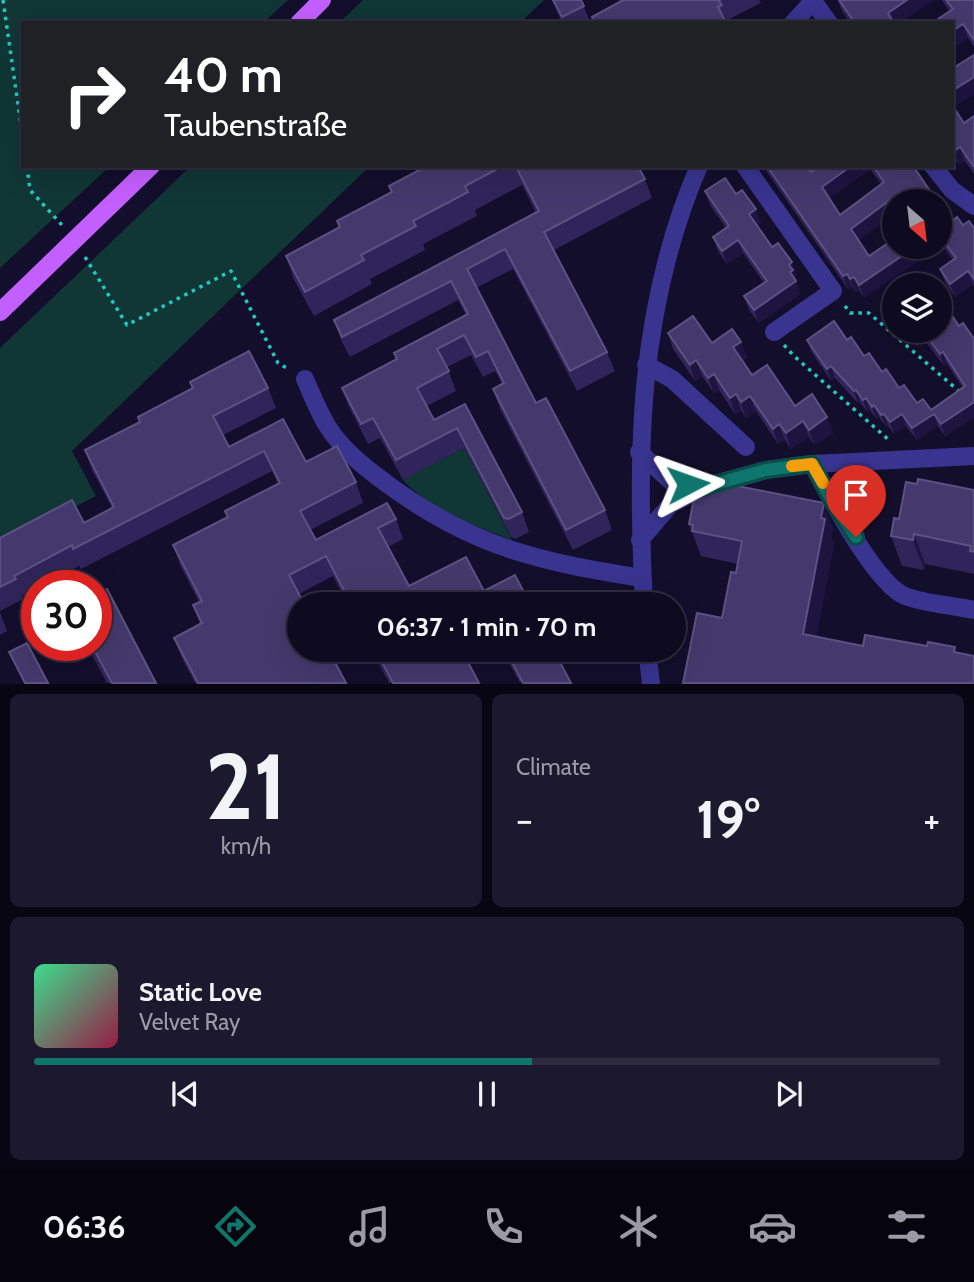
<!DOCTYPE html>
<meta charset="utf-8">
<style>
:root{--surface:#0e0a20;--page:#1c182d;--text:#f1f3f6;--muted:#9b9aa5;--line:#2e2b3e;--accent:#0f766e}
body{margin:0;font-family:Cabin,sans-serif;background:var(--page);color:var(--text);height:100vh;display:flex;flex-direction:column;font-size:26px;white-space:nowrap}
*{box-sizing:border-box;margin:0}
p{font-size:23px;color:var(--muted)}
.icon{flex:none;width:38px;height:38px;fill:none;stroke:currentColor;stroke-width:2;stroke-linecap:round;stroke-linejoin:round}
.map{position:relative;height:684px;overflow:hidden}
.side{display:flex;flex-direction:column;gap:10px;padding:10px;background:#080612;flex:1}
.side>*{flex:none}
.hud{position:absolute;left:21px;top:21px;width:933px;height:147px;border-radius:0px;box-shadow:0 7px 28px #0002,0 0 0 2px var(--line);background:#202124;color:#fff;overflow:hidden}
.needle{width:46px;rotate:152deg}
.buttons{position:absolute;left:882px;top:189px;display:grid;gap:14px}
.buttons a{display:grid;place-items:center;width:70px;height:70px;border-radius:50%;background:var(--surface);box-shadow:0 7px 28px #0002,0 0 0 2px var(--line);font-size:35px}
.speed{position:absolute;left:21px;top:570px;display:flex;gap:14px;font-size:35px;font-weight:700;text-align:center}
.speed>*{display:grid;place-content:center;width:91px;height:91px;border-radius:50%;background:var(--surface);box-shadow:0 7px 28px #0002,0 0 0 2px var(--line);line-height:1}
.speed .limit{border:10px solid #d22;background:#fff;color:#111}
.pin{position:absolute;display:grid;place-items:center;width:60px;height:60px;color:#fff;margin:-72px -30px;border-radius:50% 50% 50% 0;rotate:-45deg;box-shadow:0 0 7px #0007}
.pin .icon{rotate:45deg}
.me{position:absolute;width:77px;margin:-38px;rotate:86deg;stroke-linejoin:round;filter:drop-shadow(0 0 5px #0008)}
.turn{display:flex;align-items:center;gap:24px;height:147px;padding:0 28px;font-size:32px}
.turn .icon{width:91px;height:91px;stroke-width:2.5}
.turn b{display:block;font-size:49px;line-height:60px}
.big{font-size:52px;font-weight:800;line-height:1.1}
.side .card{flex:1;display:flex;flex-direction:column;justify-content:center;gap:10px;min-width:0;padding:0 24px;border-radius:10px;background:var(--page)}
.side .dial{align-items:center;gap:0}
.dial b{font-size:91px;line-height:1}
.song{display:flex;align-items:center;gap:21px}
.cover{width:84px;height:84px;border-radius:10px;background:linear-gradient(135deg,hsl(150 70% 55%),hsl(340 70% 35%))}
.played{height:7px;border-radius:4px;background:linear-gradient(90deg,var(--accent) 55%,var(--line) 55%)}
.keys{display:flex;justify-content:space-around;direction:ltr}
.heat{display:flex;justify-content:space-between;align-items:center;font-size:38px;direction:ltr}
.side .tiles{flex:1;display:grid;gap:10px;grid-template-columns:1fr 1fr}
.card:last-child{grid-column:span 2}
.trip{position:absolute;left:287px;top:592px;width:399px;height:70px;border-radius:35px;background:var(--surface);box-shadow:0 7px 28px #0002,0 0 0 2px var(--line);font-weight:800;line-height:70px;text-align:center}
.menu{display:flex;height:112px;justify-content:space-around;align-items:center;background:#06040d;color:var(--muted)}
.menu .icon{width:49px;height:49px}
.menu .current{color:var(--accent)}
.menu b{font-size:32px;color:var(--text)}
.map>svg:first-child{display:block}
</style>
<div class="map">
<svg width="974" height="684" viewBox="0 0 974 684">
<rect width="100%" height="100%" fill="#130e2b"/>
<g fill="#103635">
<polygon points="0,0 288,0 263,23 23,23 23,166 110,166 0,268"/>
<polygon points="363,0 544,0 520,23 339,23"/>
<polygon points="191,166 370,166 72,451 96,496 0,546 0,348"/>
<path d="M 464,448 L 512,540 C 473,525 432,511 403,480 Z"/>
</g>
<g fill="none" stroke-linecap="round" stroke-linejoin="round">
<g stroke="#23c8be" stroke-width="3.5" stroke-dasharray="3.5 5" stroke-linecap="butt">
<polyline points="3,0 23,139"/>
<polyline points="27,166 30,190 62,225"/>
<polyline points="85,257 127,325 231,271 278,363 290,370"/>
<polyline points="845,306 850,313 869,313 961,393"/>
<polyline points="784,345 794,356 890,441"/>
</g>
<g stroke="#38348f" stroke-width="18">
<polyline points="813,1 829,23"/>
<polyline points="793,23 814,0"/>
<polyline points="745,166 833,291 774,332"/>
<polyline points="933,166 952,190 974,206"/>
<polyline points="646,365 672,379 746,447"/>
<path d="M 305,379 C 312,395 319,413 328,427 C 343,451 368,470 390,486 C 475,548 541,562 642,578"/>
<polyline points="639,452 672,482 704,487 766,470 812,464 974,456"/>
<path d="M 812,464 C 828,493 875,584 905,596 C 926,604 952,605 974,610"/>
<polyline points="640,540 671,504 704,487"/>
<path d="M 644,604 C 636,453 638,307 699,166"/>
<polyline points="647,649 651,684"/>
</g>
<g stroke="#c45fff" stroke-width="18">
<polyline points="299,23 322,0"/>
<polyline points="0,312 151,166"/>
</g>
</g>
<g fill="#30255a" fill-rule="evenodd">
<polygon points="552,0 581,0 589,19 582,23 562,23"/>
<polygon points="623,0 759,0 761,3 727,20 728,23 594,23 592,17"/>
<polygon points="838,0 933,0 899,23 850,23 842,11"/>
<polygon points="942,0 974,0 974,47 968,38 952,48 952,23 949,11"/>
<polygon points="952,69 974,94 954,107 964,123 974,116 974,174 965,161 959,165 954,157 952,158"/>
<polygon points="427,166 638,166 645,179 652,198 554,250 607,352 615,371 577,391 513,269 476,288 536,403 605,510 612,530 573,550 500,409 493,389 502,384 495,371 483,377 471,355 447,367 456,391 427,406 434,420 465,404 522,512 529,532 515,539 511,537 464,448 403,480 380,438 368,444 349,407 342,388 396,360 394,353 466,315 458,300 350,357 341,340 334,320 536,213 522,185 475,210 477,216 423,244 425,250 370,279 372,284 314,316 294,280 286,256 339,227 337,221 391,192 389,186"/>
<path d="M 763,166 L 806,166 L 811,172 L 820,166 L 913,166 L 937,201 L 894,201 L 894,214 L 858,240 L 864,298 L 859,290 L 855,292 L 852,287 L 848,289 ZM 870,169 L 881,184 L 840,215 L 829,198 Z"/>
<polygon points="705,191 736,194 761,223 757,225 772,247 797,276 795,277 800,294 759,323 749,310 744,296 764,283 743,253 727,264 718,251 713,237 726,228 710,205"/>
<polygon points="940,205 951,222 974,228 974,286 973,284 955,297 945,282 940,269 953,260 942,245 940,246"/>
<polygon points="959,326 974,339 974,417 945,436 938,426 917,440 906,426 894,434 888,426 886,427 879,417 876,419 870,410 867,412 860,402 858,403 835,378 831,381 811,351 807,340 847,340 917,403 931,410 963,388 947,364 944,366 923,338 921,331 940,331"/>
<polygon points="668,333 712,343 747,357 742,361 752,375 795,406 827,417 833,433 814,445 809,437 791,449 785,440 778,444 756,411 746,418 741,410 735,414 719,390 714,393 702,376 695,381 673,349"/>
<polygon points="190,382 268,388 276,408 223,435 229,447 283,419 306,462 356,482 363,503 310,530 316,540 396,519 403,539 388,547 409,586 484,591 530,604 347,604 333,576 299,594 346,683 195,683 182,658 174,638 200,624 193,605 199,602 180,565 173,545 227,517 225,511 278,484 272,471 81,569 79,566 40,586 37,586 37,588 22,595 23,599 0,611 0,538 84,523 112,508 92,470 85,450 140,422 138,417 192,389"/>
<polygon points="917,484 974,490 974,574 925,564 924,570 902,566 891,536"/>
<polygon points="689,524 833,528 831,537 834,544 816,637 863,646 957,653 974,683 722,618 738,564 701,556"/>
<polygon points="0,612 7,631 0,635"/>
<polygon points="87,646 96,646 156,683 107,683"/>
<polygon points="371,649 461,649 479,683 389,683"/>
<polygon points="498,649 553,649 571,683 520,683 502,650 499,652"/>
</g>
<g fill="#1d1440">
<polygon points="907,0 933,0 899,23 891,23 888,13"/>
<polygon points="963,24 968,38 952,48 952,31"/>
<polygon points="974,77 974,94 952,109 952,91"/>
<polygon points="960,147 965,161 959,165 954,151"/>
<polygon points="851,166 869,166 870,169 826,200 822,187"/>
<polygon points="894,197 896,201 894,201 894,214 856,242 851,229"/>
<polygon points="756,209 761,223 754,227 749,214"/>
<polygon points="738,240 743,253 727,264 722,251"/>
<polygon points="915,247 939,247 864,298 859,285"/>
<polygon points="792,262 797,276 795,277 800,294 759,323 754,310 790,272 789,265"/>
<polygon points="968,271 973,284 955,297 950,284"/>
<polygon points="847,274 852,287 848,289 843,276"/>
<polygon points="854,277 859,290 855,292 850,279"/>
<polygon points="741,342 747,357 739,363 733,347"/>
<polygon points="943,352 947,364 944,366 940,354"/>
<polygon points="696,360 702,376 695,381 690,365"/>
<polygon points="831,366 835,378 831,381 827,369"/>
<polygon points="714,374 719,390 714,393 708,378"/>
<polygon points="856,390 860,402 858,403 854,391"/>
<polygon points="736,394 741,410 735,414 730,398"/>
<polygon points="750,396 756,411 746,418 741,402"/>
<polygon points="866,398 870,410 867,412 863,400"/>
<polygon points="974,402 974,417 945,436 941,424"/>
<polygon points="874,405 879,417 876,419 872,407"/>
<polygon points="884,414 888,426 886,427 881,415"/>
<polygon points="902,414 906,426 894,434 890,422"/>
<polygon points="934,414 938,426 917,440 912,428"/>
<polygon points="827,417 833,433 814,445 809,430"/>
<polygon points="803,421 809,437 791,449 786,433"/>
<polygon points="779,424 785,440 778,444 773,429"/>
<polygon points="824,503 833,528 831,537 834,544 812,659 803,634"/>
<polygon points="914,534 925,564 924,570 913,540"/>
</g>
<g fill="#43396c" stroke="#5b5283" stroke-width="2">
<polygon points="553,0 581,0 584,6 562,17"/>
<polygon points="623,0 720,0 719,1 722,5 718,7 726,23 595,23 592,17"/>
<polygon points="839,0 907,0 888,13 894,23 855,23"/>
<polygon points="946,0 974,0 974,40 963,24 952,31 952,23 932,23 953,9"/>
<polygon points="974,55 974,77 952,91 952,69"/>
<polygon points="952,105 964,123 974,116 974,167 960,147 954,151 952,148"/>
<polygon points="427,166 503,166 465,186 468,192 413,221 416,226 361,255 364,260 305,292 286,256 340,227 337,221 392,192 389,186"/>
<polygon points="523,166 638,166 645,179 544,232 607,352 570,371 505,249 467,269 536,403 546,398 605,510 566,530 493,389 504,383 488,351 476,357 464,335 437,349 449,371 417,388 434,420 465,404 522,512 508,519 504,518 457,428 396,460 373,418 361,424 342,388 397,359 394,353 468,314 451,281 342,337 334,320 539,211 517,169"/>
<polygon points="767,166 806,166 811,172 820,166 851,166 822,187 840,215 884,182 873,166 913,166 937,201 897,201 894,197 851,229 869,256 894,239 894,247 915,247 859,285 854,277 850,279 847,274 843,276"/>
<polygon points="725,178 736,194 742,190 756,209 749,214 772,247 778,243 792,262 789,265 793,270 790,272 796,281 754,310 744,296 767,281 738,240 722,251 713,237 729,226 705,191"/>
<polygon points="940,205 951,222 957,217 963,225 969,221 974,228 974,279 968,271 950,284 940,269 956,258 940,236"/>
<polygon points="946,307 959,326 963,323 974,339 974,402 941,424 934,414 912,428 902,414 890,422 884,414 881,415 874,405 872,407 866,398 863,400 856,390 854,391 831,366 827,369 807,340 834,321 847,340 851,337 864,356 869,353 882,372 886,369 899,388 904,385 917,403 923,399 931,410 965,386 943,352 940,354 923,331 940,331 940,311"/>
<polygon points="693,316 712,343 732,329 741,342 733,347 752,375 767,365 795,406 812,394 827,417 809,430 803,421 786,433 779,424 773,429 750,396 741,402 736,394 730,398 714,374 708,378 696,360 690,365 668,333"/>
<polygon points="249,351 268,388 213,416 229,447 283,419 306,462 337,446 356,482 300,511 316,540 387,503 396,519 378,528 409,586 466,557 484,591 515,575 530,604 477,604 475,599 466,604 351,604 326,556 289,575 304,604 299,604 299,649 328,649 346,683 198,683 174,638 202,623 193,605 202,601 173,545 228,517 225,511 280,483 264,451 73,549 72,545 14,576 16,579 0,587 0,538 72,500 84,523 114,507 85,450 140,422 138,417 193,388 190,382"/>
<polygon points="702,479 824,503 821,518 825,519 803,634 863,646 865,635 927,646 928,642 955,647 954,652 974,656 974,683 683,683 697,613 722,618 731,572 736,573 742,541 692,531 693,525 689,524 695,493 699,494"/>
<polygon points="918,479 974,490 974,552 970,551 971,546 914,534 913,540 891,536 894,518 899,519 906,482 917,484"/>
<polygon points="107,589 156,683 112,683 92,646 96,646 96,594"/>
<polygon points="27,643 48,683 25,683 9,652"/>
<polygon points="375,649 461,649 479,683 393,683"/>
<polygon points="505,649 553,649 571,683 523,683"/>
</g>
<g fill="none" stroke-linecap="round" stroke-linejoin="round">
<g stroke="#0a4d48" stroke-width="18">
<polyline id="route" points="688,484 704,487 766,470 812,464 832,501 856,537"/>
</g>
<use href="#route" stroke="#0f766e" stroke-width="12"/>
<polyline stroke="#f59e0b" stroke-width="12" points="792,466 812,464 823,483"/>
</g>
</svg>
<div class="buttons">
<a><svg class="needle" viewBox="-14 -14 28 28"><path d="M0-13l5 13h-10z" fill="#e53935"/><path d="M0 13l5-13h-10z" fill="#9b9aa5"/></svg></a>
<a><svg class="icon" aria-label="layers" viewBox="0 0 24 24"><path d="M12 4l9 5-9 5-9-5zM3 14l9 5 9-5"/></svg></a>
</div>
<div class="speed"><div class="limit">30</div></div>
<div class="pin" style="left:856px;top:537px;background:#d93025"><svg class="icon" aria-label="arrive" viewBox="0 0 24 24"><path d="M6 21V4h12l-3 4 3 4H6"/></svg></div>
<svg class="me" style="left:688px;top:484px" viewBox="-20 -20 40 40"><path d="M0-17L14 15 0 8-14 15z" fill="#0f766e" stroke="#fff" stroke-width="4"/></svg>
<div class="trip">06:37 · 1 min · 70 m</div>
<div class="hud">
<div class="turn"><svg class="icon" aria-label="right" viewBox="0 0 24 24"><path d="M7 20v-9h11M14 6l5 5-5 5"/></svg><div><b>40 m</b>Taubenstraße</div></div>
</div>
</div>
<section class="side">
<div class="tiles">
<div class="card dial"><b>21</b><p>km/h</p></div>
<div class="card"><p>Climate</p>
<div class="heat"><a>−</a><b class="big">19°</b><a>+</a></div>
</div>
<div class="card">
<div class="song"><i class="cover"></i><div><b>Static Love</b><p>Velvet Ray</p></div></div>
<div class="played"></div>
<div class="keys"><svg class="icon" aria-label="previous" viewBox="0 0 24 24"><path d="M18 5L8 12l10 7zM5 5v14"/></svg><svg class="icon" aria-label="pause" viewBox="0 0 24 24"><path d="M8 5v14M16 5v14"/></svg><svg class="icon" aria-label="next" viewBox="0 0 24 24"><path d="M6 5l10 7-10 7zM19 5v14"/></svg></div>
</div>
</div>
</section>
<nav class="menu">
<b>06:36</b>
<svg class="icon current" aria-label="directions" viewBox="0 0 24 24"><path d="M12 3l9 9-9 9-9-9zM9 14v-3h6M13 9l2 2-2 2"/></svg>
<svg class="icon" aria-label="music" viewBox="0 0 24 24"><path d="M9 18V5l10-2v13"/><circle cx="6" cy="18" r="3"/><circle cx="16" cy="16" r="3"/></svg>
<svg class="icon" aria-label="phone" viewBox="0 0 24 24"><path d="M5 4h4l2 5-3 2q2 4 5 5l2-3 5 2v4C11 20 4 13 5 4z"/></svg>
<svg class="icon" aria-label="climate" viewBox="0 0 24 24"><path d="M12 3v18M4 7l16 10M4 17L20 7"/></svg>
<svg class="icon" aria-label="car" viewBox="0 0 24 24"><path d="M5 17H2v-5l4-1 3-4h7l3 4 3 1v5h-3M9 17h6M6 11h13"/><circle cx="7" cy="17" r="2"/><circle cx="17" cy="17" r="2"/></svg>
<svg class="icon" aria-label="filters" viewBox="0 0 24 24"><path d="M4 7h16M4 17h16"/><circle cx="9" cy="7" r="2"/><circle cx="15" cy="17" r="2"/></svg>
</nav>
